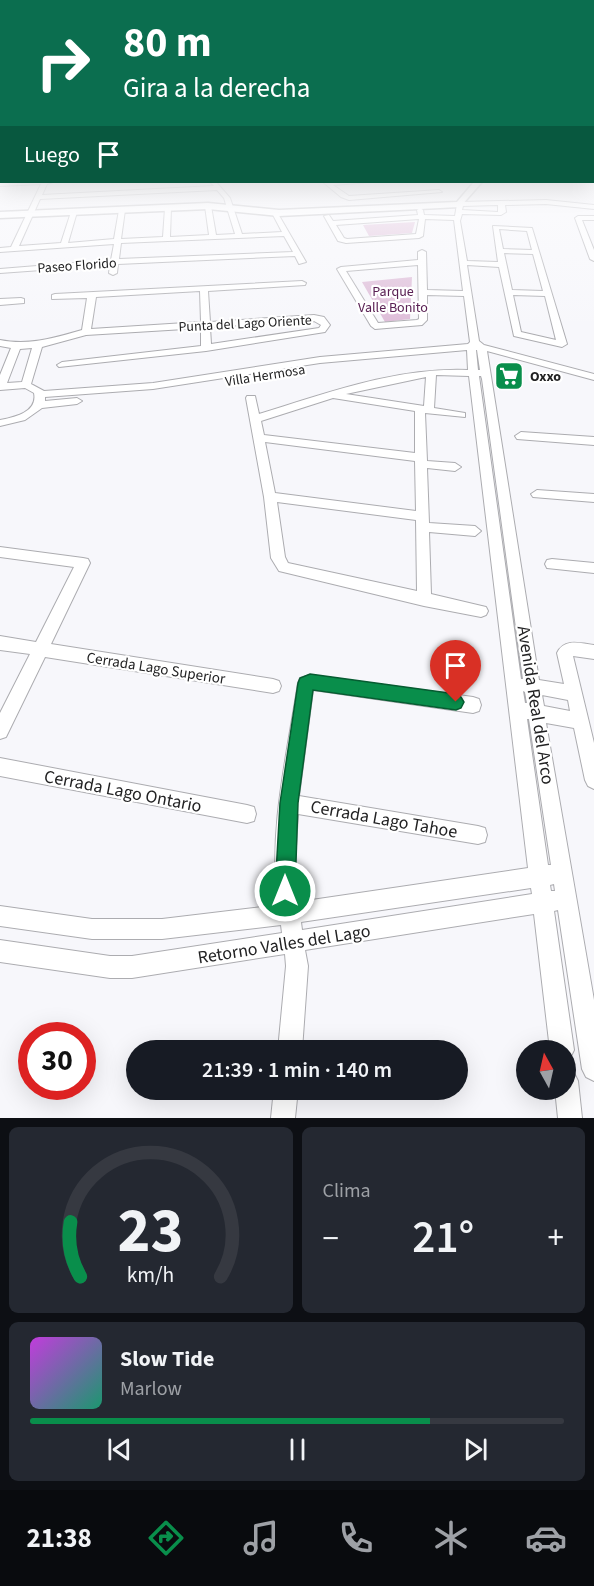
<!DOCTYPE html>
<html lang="es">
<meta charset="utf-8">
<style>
:root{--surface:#171b24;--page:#242831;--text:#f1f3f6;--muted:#9ea1a6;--line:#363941;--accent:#098e4b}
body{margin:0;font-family:"Source Sans 3",sans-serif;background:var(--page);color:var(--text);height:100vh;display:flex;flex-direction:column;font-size:22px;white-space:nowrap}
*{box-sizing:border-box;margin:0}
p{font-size:20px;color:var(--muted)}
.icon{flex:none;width:33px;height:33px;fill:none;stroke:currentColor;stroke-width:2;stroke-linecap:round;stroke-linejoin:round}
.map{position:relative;height:1118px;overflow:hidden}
.panel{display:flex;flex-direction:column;gap:9px;padding:9px;background:#0d0f14;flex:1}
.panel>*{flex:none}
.banner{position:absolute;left:0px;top:0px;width:594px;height:183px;box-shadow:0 6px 24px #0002;background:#0b6e4f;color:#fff;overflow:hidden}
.needle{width:39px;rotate:352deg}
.fabs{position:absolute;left:516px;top:1040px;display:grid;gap:12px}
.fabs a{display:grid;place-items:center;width:60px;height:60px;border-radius:50%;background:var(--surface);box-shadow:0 6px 24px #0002;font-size:30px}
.speed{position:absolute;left:18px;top:1022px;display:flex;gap:12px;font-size:30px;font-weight:700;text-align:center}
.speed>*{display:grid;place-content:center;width:78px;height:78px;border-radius:50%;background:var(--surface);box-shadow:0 6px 24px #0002;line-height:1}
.speed .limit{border:9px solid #d22;background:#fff;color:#111}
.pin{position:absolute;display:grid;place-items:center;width:51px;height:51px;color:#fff;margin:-62px -26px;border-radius:50% 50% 50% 0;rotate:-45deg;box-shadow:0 0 6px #0007}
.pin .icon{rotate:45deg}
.me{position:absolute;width:66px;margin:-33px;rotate:0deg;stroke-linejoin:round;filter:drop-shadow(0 0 4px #0008)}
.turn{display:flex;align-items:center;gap:21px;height:126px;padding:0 24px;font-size:27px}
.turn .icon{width:78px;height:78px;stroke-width:2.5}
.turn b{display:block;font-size:42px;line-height:51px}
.then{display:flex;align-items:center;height:57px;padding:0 24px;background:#0003;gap:12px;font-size:22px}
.big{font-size:45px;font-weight:600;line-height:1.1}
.panel .tile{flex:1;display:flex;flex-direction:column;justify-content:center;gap:9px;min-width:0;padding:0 21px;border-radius:9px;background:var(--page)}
.panel .dial{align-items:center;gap:0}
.dial svg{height:156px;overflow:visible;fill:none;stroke:var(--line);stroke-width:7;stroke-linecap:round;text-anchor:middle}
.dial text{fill:var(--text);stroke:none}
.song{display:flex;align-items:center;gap:18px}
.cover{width:72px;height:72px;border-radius:9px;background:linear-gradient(135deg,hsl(290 70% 55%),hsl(160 70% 35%))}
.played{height:6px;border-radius:3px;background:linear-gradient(90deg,var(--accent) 75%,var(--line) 75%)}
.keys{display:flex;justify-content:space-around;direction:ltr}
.heat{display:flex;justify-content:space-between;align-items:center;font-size:33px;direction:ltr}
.panel .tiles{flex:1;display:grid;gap:9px;grid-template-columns:1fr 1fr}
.tile:last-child{grid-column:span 2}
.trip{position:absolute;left:126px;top:1040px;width:342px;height:60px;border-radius:30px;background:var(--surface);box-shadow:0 6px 24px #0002;font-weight:600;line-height:60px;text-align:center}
.dock{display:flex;height:96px;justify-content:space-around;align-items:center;background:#090b0e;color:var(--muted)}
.dock .icon{width:42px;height:42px}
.dock .selected{color:var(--accent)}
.dock b{font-size:27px;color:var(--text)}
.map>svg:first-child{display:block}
</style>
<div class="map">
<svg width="594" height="1118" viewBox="0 0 594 1118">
<rect width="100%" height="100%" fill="#f7f7fb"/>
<g fill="#ddbbd7">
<polygon points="415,222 412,233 369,236 363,225"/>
<polygon points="412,277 410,319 385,322 362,282"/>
</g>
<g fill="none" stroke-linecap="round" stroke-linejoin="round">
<g stroke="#acacb0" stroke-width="2">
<g id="street">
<path d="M 0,182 L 53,182 L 47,184 L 42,195 L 214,186 L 210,182 L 216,182 L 230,198 L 242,234 L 282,232 L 272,213 L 277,212 L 306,262 L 299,264 L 295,256 L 118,264 L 117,273 L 113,275 L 109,273 L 110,265 L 0,273 L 0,269 L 111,260 L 114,244 L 0,252 L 0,248 L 11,247 L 41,184 L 0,186 ZM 217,190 L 224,198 L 235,234 L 216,235 L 211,206 L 208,204 L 205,206 L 209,235 L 170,237 L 171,208 L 168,206 L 165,208 L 163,237 L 121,239 L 125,210 L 122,208 L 119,210 L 114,239 L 68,243 L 77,212 L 74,210 L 71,212 L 61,243 L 19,246 L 40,199 ZM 284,236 L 293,252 L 119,259 L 121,243 Z"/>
<polygon points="323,182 371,182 333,185 349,196 439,190 442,192 349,200 341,197"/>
<path d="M 546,200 L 594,205 L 594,209 L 546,204 L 505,205 L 506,212 L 501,215 L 462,214 L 460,221 L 467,261 L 498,262 L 493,226 L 532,228 L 567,344 L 562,347 L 514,336 L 499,267 L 467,265 L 479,341 L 484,345 L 594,374 L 594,380 L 487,351 L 539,680 L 564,684 L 557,653 C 564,638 580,643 594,645 L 594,659 L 573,656 L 594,743 L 594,789 L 588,786 L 585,780 L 574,728 L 546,723 L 594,1000 L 594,1081 L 586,1077 L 582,1069 L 558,910 L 554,911 L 574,1050 L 570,1058 L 566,1060 L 566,1050 L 550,1050 L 534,914 L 305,950 L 308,966 L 302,1050 L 278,1050 L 286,966 L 285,954 L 132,978 L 110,978 L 0,962 L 0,940 L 110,956 L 132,956 L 282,933 L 281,925 L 162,939 L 92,939 L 0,926 L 0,906 L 92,919 L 162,919 L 278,905 C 268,832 287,755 298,683 L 300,678 L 310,675 L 473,697 L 479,699 L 481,705 L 479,711 L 473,713 L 313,690 L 299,796 L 478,826 L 485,828 L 487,835 L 485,842 L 478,844 L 298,814 L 294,878 L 298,902 L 528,868 L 469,376 L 436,375 L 434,408 L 465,413 L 465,417 L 425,413 L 427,461 L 455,463 L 461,467 L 455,471 L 427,468 L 429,523 L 475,526 L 481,531 L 475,536 L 429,532 L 431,594 L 486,607 L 488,611 L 486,615 L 481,617 L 424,606 L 279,571 L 271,558 L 264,497 L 246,398 L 247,396 L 255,396 L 259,414 C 327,393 397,367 468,370 L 467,350 L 320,363 L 153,389 L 45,397 L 45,401 L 77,398 L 82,401 L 77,404 L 42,408 L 25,420 L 0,426 L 0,420 C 15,417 38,412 34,393 L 25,388 L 0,390 L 0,375 L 11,348 L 0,346 L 0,340 C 29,346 54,338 82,330 L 87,298 L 52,299 L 52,295 L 55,294 L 302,281 L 306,283 L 305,285 L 208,291 L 210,322 L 314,315 L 324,317 L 330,325 L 325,332 L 206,351 L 59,367 L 57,365 L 62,362 L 201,346 L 201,328 L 86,335 L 42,347 L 31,384 L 44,391 L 153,383 L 320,357 L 468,344 L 470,342 L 464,296 L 427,295 L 427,320 L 422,325 L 375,329 L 371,326 L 337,269 L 341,267 L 418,260 L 418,252 L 422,250 L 426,252 L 427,290 L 463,291 L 454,220 L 425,219 L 423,236 L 419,238 L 346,243 L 338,241 L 324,216 L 329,215 L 333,221 L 418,215 L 417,210 L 420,208 L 423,210 L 424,215 L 455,216 L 457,204 L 460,202 ZM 498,205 L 498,212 L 462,210 L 463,206 ZM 419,219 L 416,234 L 347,239 L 344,238 L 336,225 ZM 499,229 L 527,231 L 532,250 L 503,249 ZM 504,253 L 533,254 L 543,291 L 512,290 ZM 418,265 L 419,319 L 417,320 L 378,323 L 346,271 ZM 200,291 L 201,322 L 91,329 L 96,297 ZM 513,295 L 545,296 L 556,340 L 521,332 ZM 314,321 L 321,325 L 319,328 L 211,344 L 210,327 ZM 32,348 L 22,382 L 7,383 L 20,349 ZM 476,350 L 477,350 L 480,370 L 478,370 ZM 479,376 L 481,376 L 482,379 L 523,679 L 521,679 ZM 426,377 L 424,406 L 346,394 ZM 333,398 L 415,411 L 415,453 L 264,435 L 261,421 ZM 265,442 L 415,461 L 416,511 L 275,493 ZM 277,502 L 416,520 L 417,591 L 288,563 L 285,557 ZM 523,691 L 525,692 L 527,703 L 525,703 ZM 542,695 L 568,700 L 570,711 L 544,706 ZM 527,719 L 529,719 L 551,865 L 548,865 ZM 554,884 L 555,891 L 551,891 L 550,885 ZM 531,888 L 532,894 L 302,930 L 301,922 Z"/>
<polygon points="578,216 594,216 594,220 582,220 594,250 594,261 590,259 575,218"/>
<polygon points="21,298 24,299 24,303 0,305 0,299"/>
<polygon points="521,432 594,437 594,445 517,439 515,436"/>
<polygon points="537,490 594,494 594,502 533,497 531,494"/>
<polygon points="0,547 83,558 88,559 90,563 51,644 273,679 279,681 281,686 279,691 273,693 45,657 6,737 0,739 0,713 30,654 0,650 0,636 36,642 74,567 0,557"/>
<polygon points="552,559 594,563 594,573 547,568 545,564 547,560"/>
<polygon points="0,758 247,805 254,807 256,814 254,821 247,823 0,776"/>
<polygon points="566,1069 574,1073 578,1081 582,1118 558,1118 555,1089 566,1089"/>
<polygon points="274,1089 298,1089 295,1118 271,1118"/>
</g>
</g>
<g stroke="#acacb0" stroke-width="3">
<polygon id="secondary" points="474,182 482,182 460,207 279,216 208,209 0,218 0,212 208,203 279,210 457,202"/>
</g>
<use href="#street" fill="#fff" fill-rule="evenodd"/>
<use href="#secondary" fill="#fff" fill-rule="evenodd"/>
</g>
<linearGradient id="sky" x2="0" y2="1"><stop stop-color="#86c0ec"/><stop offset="0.53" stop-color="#fbfbfd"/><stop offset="1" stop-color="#fbfbfd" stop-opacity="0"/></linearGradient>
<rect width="594" height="331" fill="url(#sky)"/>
<polygon fill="#098e4b" stroke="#065c31" stroke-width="1.5" points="310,674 456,694 461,697 464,702 461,708 456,710 313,690 298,803 295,891 292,898 285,901 278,898 275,891 280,803 298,683 300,678"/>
<defs>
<g id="supermarket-square" transform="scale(1.5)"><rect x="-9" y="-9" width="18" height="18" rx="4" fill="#098e4b" stroke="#fff"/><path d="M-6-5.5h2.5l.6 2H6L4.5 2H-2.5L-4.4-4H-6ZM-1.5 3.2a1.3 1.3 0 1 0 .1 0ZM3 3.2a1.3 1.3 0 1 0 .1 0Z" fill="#fff"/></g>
</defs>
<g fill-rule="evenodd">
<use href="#supermarket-square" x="509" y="376"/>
</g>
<g text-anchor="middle" stroke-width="4.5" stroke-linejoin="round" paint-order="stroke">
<g font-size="14" fill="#222223" stroke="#fff">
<text transform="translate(77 265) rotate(-4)" y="5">Paseo Florido</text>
<text transform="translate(245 323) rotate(-3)" y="5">Punta del Lago Oriente</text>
<text transform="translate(265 375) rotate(-9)" y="5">Villa Hermosa</text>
</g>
<g font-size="14" fill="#592053" stroke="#fff">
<text x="393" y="296">Parque<tspan x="393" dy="16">Valle Bonito</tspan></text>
</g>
<g font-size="14" font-weight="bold" fill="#222223" stroke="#fff" text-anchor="start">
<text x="530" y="381">Oxxo</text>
</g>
<g font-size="15" fill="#222223" stroke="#fff">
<text transform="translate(156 668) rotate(9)" y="5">Cerrada Lago Superior</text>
</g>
<g font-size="18" fill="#222223" stroke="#fff">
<text transform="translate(536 705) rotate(81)" y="6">Avenida Real del Arco</text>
<text transform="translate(123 791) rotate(11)" y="6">Cerrada Lago Ontario</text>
<text transform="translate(384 819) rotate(10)" y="6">Cerrada Lago Tahoe</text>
<text transform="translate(284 944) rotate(-9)" y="6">Retorno Valles del Lago</text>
</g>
</g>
</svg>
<div class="fabs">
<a><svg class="needle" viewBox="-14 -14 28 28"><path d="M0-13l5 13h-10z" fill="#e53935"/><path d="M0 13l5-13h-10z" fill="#9ea1a6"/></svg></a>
</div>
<div class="speed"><div class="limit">30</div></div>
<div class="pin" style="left:456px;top:702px;background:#d93025"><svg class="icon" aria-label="arrive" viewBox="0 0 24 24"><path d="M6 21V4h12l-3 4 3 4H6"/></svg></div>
<svg class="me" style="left:285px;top:891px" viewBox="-20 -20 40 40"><circle r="17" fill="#098e4b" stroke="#fff" stroke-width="3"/><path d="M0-11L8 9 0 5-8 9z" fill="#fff"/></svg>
<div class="trip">21:39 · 1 min · 140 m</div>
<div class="banner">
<div class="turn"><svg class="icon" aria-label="right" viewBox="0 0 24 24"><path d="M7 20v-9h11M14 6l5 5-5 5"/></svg><div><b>80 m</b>Gira a la derecha</div></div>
<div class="then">Luego<svg class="icon" aria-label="arrive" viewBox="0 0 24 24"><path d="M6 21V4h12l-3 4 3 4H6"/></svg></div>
</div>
</div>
<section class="panel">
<div class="tiles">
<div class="tile dial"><svg viewBox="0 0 100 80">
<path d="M14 69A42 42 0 1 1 86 69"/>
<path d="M14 69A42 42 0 0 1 9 41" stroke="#098e4b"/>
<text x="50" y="56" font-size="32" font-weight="700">23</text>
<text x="50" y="72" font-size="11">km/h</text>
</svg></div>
<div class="tile"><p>Clima</p>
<div class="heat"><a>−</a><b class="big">21°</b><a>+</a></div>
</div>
<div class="tile">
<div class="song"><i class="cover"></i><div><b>Slow Tide</b><p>Marlow</p></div></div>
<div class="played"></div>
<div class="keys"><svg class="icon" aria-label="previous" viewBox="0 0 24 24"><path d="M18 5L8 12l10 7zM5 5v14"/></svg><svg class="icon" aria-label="pause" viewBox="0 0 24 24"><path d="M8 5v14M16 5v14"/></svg><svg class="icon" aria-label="next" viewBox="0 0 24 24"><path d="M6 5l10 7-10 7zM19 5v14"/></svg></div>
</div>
</div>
</section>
<nav class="dock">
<b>21:38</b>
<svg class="icon selected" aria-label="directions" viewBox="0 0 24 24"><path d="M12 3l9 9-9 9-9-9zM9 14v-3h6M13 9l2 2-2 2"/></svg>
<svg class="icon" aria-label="music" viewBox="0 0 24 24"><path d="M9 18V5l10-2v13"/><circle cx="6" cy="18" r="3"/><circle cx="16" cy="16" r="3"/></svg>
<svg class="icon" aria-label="phone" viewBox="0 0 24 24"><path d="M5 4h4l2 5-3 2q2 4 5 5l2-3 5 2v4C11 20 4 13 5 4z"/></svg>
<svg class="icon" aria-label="climate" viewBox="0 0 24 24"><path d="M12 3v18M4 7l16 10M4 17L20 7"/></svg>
<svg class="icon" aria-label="car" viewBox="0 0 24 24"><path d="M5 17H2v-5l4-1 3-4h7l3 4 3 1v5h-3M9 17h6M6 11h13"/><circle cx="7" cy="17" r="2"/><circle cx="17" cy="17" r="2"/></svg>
</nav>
